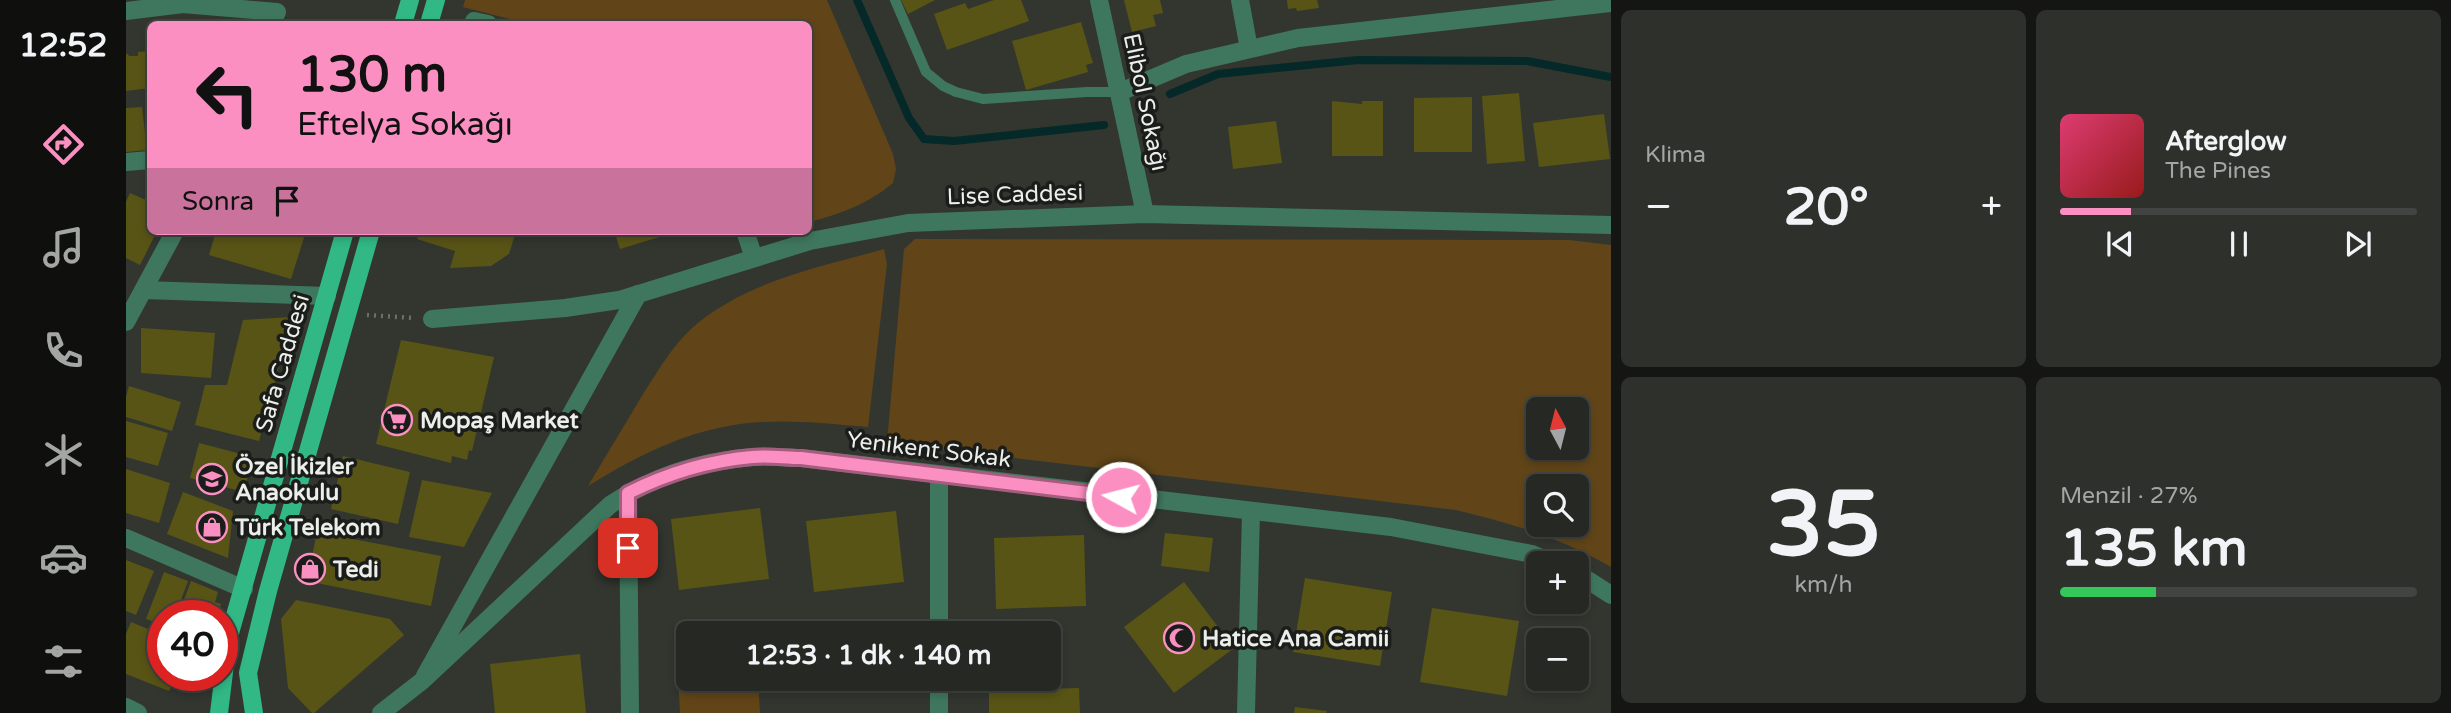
<!DOCTYPE html>
<html lang="tr">
<meta charset="utf-8">
<style>
:root{--surface:#262823;--page:#2e302b;--text:#f1f3f6;--muted:#a4a6a6;--line:#424441;--accent:#fc8fc2}
body{margin:0;font-family:"Varela Round",sans-serif;background:var(--page);color:var(--text);height:100vh;display:flex;flex-direction:column;font-size:26px;white-space:nowrap}
*{box-sizing:border-box;margin:0}
p{font-size:23px;color:var(--muted)}
.icon{flex:none;width:38px;height:38px;fill:none;stroke:currentColor;stroke-width:2;stroke-linecap:round;stroke-linejoin:round}
.map{position:relative;flex:1;overflow:hidden}
.sheet{display:flex;flex-direction:column;gap:10px;padding:10px;background:#151613;width:840px}
.sheet>*{flex:none}
.banner{position:absolute;left:21px;top:21px;width:665px;height:214px;border-radius:10px;box-shadow:0 4px 10px #0003,0 0 0 2px var(--line);background:#fc8fc2;color:#111;overflow:hidden}
.needle{width:46px;rotate:353deg}
.buttons{position:absolute;left:1400px;top:397px;display:grid;gap:14px}
.buttons a{display:grid;place-items:center;width:63px;height:63px;border-radius:10px;background:var(--surface);box-shadow:0 4px 10px #0003,0 0 0 2px var(--line);font-size:35px}
.speed{position:absolute;left:21px;top:600px;display:flex;gap:14px;font-size:35px;font-weight:700;text-align:center}
.speed>*{display:grid;place-content:center;width:91px;height:91px;border-radius:50%;background:var(--surface);box-shadow:0 4px 10px #0003,0 0 0 2px var(--line);line-height:1}
.speed .limit{border:10px solid #d22;background:#fff;color:#111}
.pin{position:absolute;display:grid;place-items:center;width:60px;height:60px;color:#fff;margin:-30px;border-radius:14px;box-shadow:0 4px 10px #0006}
.me{position:absolute;width:77px;margin:-38px;rotate:277deg;stroke-linejoin:round;filter:drop-shadow(0 0 5px #0008)}
.turn{display:flex;align-items:center;gap:24px;height:147px;padding:0 35px;font-size:32px}
.turn .icon{width:91px;height:91px;stroke-width:2.5}
.turn b{display:block;font-size:49px;line-height:60px}
.then{display:flex;align-items:center;height:66px;padding:0 35px;background:#0003;gap:14px;font-size:26px}
.big{font-size:52px;font-weight:700;line-height:1.1}
.sheet .widget{flex:1;display:flex;flex-direction:column;justify-content:center;gap:10px;min-width:0;padding:0 24px;border-radius:10px;background:var(--page)}
.sheet .dial{align-items:center;gap:0}
.dial b{font-size:91px;line-height:1}
.song{display:flex;align-items:center;gap:21px}
.cover{width:84px;height:84px;border-radius:10px;background:linear-gradient(135deg,hsl(340 70% 55%),hsl(0 70% 35%))}
.played{height:7px;border-radius:4px;background:linear-gradient(90deg,var(--accent) 20%,var(--line) 20%)}
.keys{display:flex;justify-content:space-around;direction:ltr}
.heat{display:flex;justify-content:space-between;align-items:center;font-size:38px;direction:ltr}
.charge{height:10px;border-radius:5px;background:linear-gradient(90deg,#34c759 27%,var(--line) 0)}
.sheet .tiles{flex:1;display:grid;gap:10px;grid-template-columns:repeat(2,1fr)}
.trip{position:absolute;left:550px;top:621px;width:385px;height:70px;border-radius:10px;background:var(--surface);box-shadow:0 4px 10px #0003,0 0 0 2px var(--line);font-weight:700;line-height:70px;text-align:center}
main{display:flex;flex:1;min-height:0}
.tabs{display:flex;flex-direction:column;width:126px;justify-content:space-around;align-items:center;background:#0f100e;color:var(--muted)}
.tabs .icon{width:49px;height:49px}
.tabs .active{color:var(--accent)}
.tabs b{font-size:32px;color:var(--text)}
.map>svg:first-child{display:block}
</style>
<main>
<nav class="tabs">
<b>12:52</b>
<svg class="icon active" aria-label="directions" viewBox="0 0 24 24"><path d="M12 3l9 9-9 9-9-9zM9 14v-3h6M13 9l2 2-2 2"/></svg>
<svg class="icon" aria-label="music" viewBox="0 0 24 24"><path d="M9 18V5l10-2v13"/><circle cx="6" cy="18" r="3"/><circle cx="16" cy="16" r="3"/></svg>
<svg class="icon" aria-label="phone" viewBox="0 0 24 24"><path d="M5 4h4l2 5-3 2q2 4 5 5l2-3 5 2v4C11 20 4 13 5 4z"/></svg>
<svg class="icon" aria-label="climate" viewBox="0 0 24 24"><path d="M12 3v18M4 7l16 10M4 17L20 7"/></svg>
<svg class="icon" aria-label="car" viewBox="0 0 24 24"><path d="M5 17H2v-5l4-1 3-4h7l3 4 3 1v5h-3M9 17h6M6 11h13"/><circle cx="7" cy="17" r="2"/><circle cx="17" cy="17" r="2"/></svg>
<svg class="icon" aria-label="filters" viewBox="0 0 24 24"><path d="M4 7h16M4 17h16"/><circle cx="9" cy="7" r="2"/><circle cx="15" cy="17" r="2"/></svg>
</nav>
<div class="map">
<svg width="1485" height="713" viewBox="0 0 1485 713">
<rect width="100%" height="100%" fill="#32362f"/>
<g fill="#614518" fill-rule="evenodd">
<path d="M 339,0 L 701,0 L 767,154 L 770,169 L 767,183 C 742,204 714,214 683,222 L 682,24 L 404,24 L 337,7 Z"/>
<path d="M 789,239 L 1443,240 L 1485,245 L 1485,567 C 1436,538 1384,523 1330,510 L 761,443 L 778,249 ZM 1412,410 L 1451,410 L 1451,448 L 1412,448 ZM 1412,486 L 1451,486 L 1451,525 L 1412,525 Z"/>
<path d="M 758,249 L 761,264 L 742,427 C 707,424 671,420 636,422 C 572,425 515,453 462,486 C 479,457 497,428 514,399 C 531,373 547,343 572,323 C 625,280 695,267 758,249 Z"/>
<polygon points="562,673 562,679 632,679 634,713 554,713 552,674"/>
</g>
<g fill="none" stroke-linecap="round" stroke-linejoin="round">
<g stroke="#042928" stroke-width="8">
<polyline points="731,0 783,118 798,139 828,141 978,125"/>
<polyline points="1044,94 1092,74 1232,60 1401,61 1485,77"/>
</g>
</g>
<g fill="#585416">
<polygon points="775,0 809,0 782,14"/>
<polygon points="868,0 895,0 903,21 821,50 808,14 839,3 842,9"/>
<polygon points="998,0 1034,0 1037,13 1027,15 1030,26 1006,32"/>
<polygon points="1161,0 1191,0 1193,8 1171,11 1170,8 1162,9"/>
<polygon points="955,22 967,63 960,65 962,72 900,90 886,41"/>
<polygon points="24,51 24,88 0,91 0,54 2,54 3,56 12,56 12,52"/>
<polygon points="1393,93 1399,161 1361,164 1356,96"/>
<polygon points="1346,97 1346,152 1288,152 1288,98"/>
<polygon points="1206,101 1236,104 1236,101 1257,101 1257,156 1206,156"/>
<polygon points="16,107 21,150 0,152 0,108"/>
<polygon points="1478,114 1484,159 1413,167 1407,123"/>
<polygon points="1150,121 1156,163 1107,169 1102,127"/>
<polygon points="24,191 24,231 31,231 14,265 0,258 0,202 4,193 20,200"/>
<polygon points="90,231 180,231 165,279 83,255"/>
<polygon points="294,231 390,231 383,254 365,266 324,268 329,251 291,239"/>
<polygon points="488,231 550,231 550,232 494,249"/>
<polygon points="166,317 133,441 69,425 79,385 101,385 117,320"/>
<polygon points="15,328 89,333 85,378 15,373"/>
<polygon points="275,340 368,357 346,451 343,450 341,460 326,456 325,463 250,444"/>
<polygon points="3,386 55,402 46,431 0,417 0,397"/>
<polygon points="0,421 42,433 32,466 0,457"/>
<polygon points="73,443 127,457 118,492 64,478"/>
<polygon points="217,456 284,472 272,524 205,509"/>
<polygon points="0,469 44,483 33,523 0,513"/>
<polygon points="296,480 366,493 338,547 283,537"/>
<polygon points="57,492 107,511 102,558 41,534"/>
<polygon points="634,508 643,579 553,590 545,519"/>
<polygon points="770,511 778,582 688,592 680,521"/>
<polygon points="191,532 315,556 305,606 181,581"/>
<polygon points="1039,533 1087,538 1083,572 1035,566"/>
<polygon points="958,535 960,606 870,609 868,538"/>
<polygon points="0,560 28,571 10,615 0,611"/>
<polygon points="38,572 62,581 49,616 37,616 37,625 20,619"/>
<polygon points="1179,578 1266,592 1254,666 1167,652"/>
<polygon points="65,581 92,592 89,602 95,604 91,616 52,616"/>
<polygon points="1058,582 1108,648 1048,693 998,627"/>
<polygon points="170,600 264,619 278,635 188,713 186,713 162,688 155,619"/>
<polygon points="1306,608 1393,621 1381,696 1294,682"/>
<polygon points="5,622 37,635 37,676 63,676 58,686 45,687 43,691 0,674 0,634"/>
<polygon points="454,654 460,713 369,713 364,664"/>
<polygon points="953,688 954,713 863,713 863,691"/>
<polygon points="1169,707 1201,711 1200,713 1168,713"/>
</g>
<g fill="none" stroke-linecap="round" stroke-linejoin="round">
<polyline stroke="#6c706a" stroke-width="4.5" stroke-dasharray="2 5" stroke-linecap="butt" points="241,315 288,318"/>
<polyline stroke="#3f775e" stroke-width="10" points="769,0 800,72 817,86 830,92 857,99 961,92 994,92"/>
<g stroke="#3f775e" stroke-width="18">
<polyline points="973,0 1019,214"/>
<polyline points="1114,0 1123,49"/>
<polyline points="0,11 57,4 151,12 145,24"/>
<polyline points="348,21 362,24"/>
<polyline points="994,92 1060,64 1172,38 1485,3"/>
<polyline points="0,162 24,160"/>
<polyline points="619,231 628,258"/>
<polyline points="18,290 201,296"/>
<polyline points="306,319 439,308 493,300 684,241 782,223 1019,214 1485,225"/>
<polyline points="0,322 49,231"/>
<polyline points="502,493 504,713"/>
<polyline points="0,538 118,589"/>
<polyline points="813,634 813,475"/>
<polyline points="299,676 512,294"/>
<polyline points="0,707 12,713"/>
<polyline points="813,713 813,679"/>
<polyline points="1120,713 1125,512"/>
</g>
<g stroke="#3f775e" stroke-width="18">
<polyline points="1451,573 1485,595"/>
<path d="M 255,713 L 296,681 L 484,505 C 527,476 575,461 627,457 C 642,455 659,458 675,458 L 1265,527 L 1406,554 L 1429,564"/>
</g>
<g stroke="#31b885" stroke-width="18">
<polyline points="277,24 284,0"/>
<polyline points="303,24 310,0"/>
<polyline points="93,713 102,640 219,231"/>
<polyline points="128,713 122,673 142,591 245,231"/>
</g>
</g>
<g fill="none" stroke-linecap="round" stroke-linejoin="round">
<g stroke="#a45d7e" stroke-width="18">
<path id="route" d="M 502,548 L 502,493 C 542,473 581,461 626,457 C 642,455 659,458 675,458 L 995,497"/>
</g>
<use href="#route" stroke="#fc8fc2" stroke-width="12"/>
</g>
<defs>
<g id="supermarket-ring" transform="scale(1.575)"><circle r="9.5" fill="#1b1d1a" stroke="#fc8fc2" stroke-width="1.5"/><path d="M-6-5.5h2.5l.6 2H6L4.5 2H-2.5L-4.4-4H-6ZM-1.5 3.2a1.3 1.3 0 1 0 .1 0ZM3 3.2a1.3 1.3 0 1 0 .1 0Z" fill="#fc8fc2"/></g>
<g id="school-ring" transform="scale(1.575)"><circle r="9.5" fill="#1b1d1a" stroke="#fc8fc2" stroke-width="1.5"/><path d="M0-5L7-2L0 1L-7-2ZM-4 1L0 2.5L4 1V4Q0 6-4 4Z" fill="#fc8fc2"/></g>
<g id="shop-ring" transform="scale(1.575)"><circle r="9.5" fill="#1b1d1a" stroke="#fc8fc2" stroke-width="1.5"/><path d="M-5-2.5h2.3a2.7 3.5 0 0 1 5.4 0H5L5.5 6h-11ZM-1.5-2.5h3a1.5 2.3 0 0 0-3 0Z" fill="#fc8fc2"/></g>
<g id="mosque-ring" transform="scale(1.575)"><circle r="9.5" fill="#1b1d1a" stroke="#fc8fc2" stroke-width="1.5"/><path d="M3.5-4.9A6 6 0 1 0 3.5 4.9A5 5 0 1 1 3.5-4.9Z" fill="#fc8fc2"/></g>
</defs>
<g fill-rule="evenodd">
<use href="#supermarket-ring" x="271" y="420"/>
<use href="#school-ring" x="86" y="479"/>
<use href="#shop-ring" x="86" y="527"/>
<use href="#shop-ring" x="184" y="569"/>
<use href="#mosque-ring" x="1053" y="638"/>
</g>
<g text-anchor="middle" stroke-width="7" stroke-linejoin="round" paint-order="stroke">
<g font-size="23" fill="#ebeee9" stroke="#1b1d1a">
<text transform="translate(1020 102) rotate(78)" y="8">Elibol Sokağı</text>
<text transform="translate(889 194) rotate(-2)" y="8">Lise Caddesi</text>
<text transform="translate(156 363) rotate(-74)" y="8">Safa Caddesi</text>
<text transform="translate(803 449) rotate(7)" y="8">Yenikent Sokak</text>
</g>
<g font-size="23" font-weight="bold" fill="#ebeee9" stroke="#1b1d1a" text-anchor="start">
<text x="294" y="428">Mopaş Market</text>
<text x="109" y="474">Özel İkizler<tspan x="109" dy="26">Anaokulu</tspan></text>
<text x="109" y="535">Türk Telekom</text>
<text x="207" y="577">Tedi</text>
<text x="1076" y="646">Hatice Ana Camii</text>
</g>
</g>
</svg>
<div class="buttons">
<a><svg class="needle" viewBox="-14 -14 28 28"><path d="M0-13l5 13h-10z" fill="#e53935"/><path d="M0 13l5-13h-10z" fill="#a4a6a6"/></svg></a>
<a><svg class="icon" aria-label="search" viewBox="0 0 24 24"><circle cx="10" cy="10" r="6"/><path d="M15 15l6 6"/></svg></a>
<a>+</a>
<a>−</a>
</div>
<div class="speed"><div class="limit">40</div></div>
<div class="pin" style="left:502px;top:548px;background:#d93025"><svg class="icon" aria-label="arrive" viewBox="0 0 24 24"><path d="M6 21V4h12l-3 4 3 4H6"/></svg></div>
<svg class="me" style="left:995px;top:497px" viewBox="-20 -20 40 40"><circle r="17" fill="#fc8fc2" stroke="#fff" stroke-width="3"/><path d="M0-11L8 9 0 5-8 9z" fill="#fff"/></svg>
<div class="trip">12:53 · 1 dk · 140 m</div>
<div class="banner">
<div class="turn"><svg class="icon" aria-label="left" viewBox="0 0 24 24"><path d="M17 20v-9H6M10 6l-5 5 5 5"/></svg><div><b>130 m</b>Eftelya Sokağı</div></div>
<div class="then">Sonra<svg class="icon" aria-label="arrive" viewBox="0 0 24 24"><path d="M6 21V4h12l-3 4 3 4H6"/></svg></div>
</div>
</div>
<section class="sheet">
<div class="tiles">
<div class="widget"><p>Klima</p>
<div class="heat"><a>−</a><b class="big">20°</b><a>+</a></div>
</div>
<div class="widget">
<div class="song"><i class="cover"></i><div><b>Afterglow</b><p>The Pines</p></div></div>
<div class="played"></div>
<div class="keys"><svg class="icon" aria-label="previous" viewBox="0 0 24 24"><path d="M18 5L8 12l10 7zM5 5v14"/></svg><svg class="icon" aria-label="pause" viewBox="0 0 24 24"><path d="M8 5v14M16 5v14"/></svg><svg class="icon" aria-label="next" viewBox="0 0 24 24"><path d="M6 5l10 7-10 7zM19 5v14"/></svg></div>
</div>
<div class="widget dial"><b>35</b><p>km/h</p></div>
<div class="widget"><p>Menzil · 27%</p><b class="big">135 km</b><div class="charge"></div></div>
</div>
</section>
</main>
